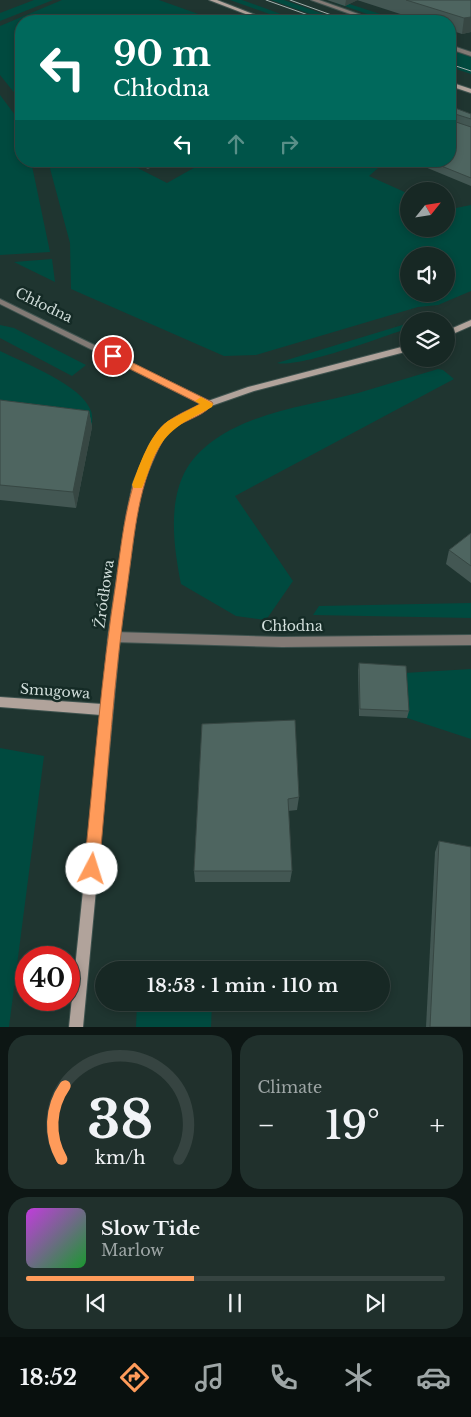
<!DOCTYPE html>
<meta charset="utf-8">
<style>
:root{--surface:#172824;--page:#20302c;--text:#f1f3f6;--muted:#9ea6a6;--line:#364441;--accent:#ff9b5a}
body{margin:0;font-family:"Libre Baskerville",serif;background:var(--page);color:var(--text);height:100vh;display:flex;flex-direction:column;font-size:19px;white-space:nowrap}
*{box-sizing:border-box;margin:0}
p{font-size:16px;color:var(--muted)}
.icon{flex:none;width:28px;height:28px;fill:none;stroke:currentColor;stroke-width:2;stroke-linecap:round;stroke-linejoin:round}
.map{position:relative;height:1027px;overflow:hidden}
.side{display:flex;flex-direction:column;gap:8px;padding:8px;background:#0d1614;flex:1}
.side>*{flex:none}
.guide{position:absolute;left:15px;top:15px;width:441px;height:152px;border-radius:20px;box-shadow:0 2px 8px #0003,0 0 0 1px var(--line);background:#00695c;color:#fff;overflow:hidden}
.needle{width:32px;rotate:60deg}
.tools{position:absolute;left:400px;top:182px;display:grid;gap:10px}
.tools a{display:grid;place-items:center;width:55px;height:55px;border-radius:50%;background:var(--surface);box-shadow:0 2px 8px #0003,0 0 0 1px var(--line);font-size:25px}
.speed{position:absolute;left:15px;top:946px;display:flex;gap:10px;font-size:25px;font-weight:700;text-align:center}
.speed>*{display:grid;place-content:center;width:65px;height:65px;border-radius:50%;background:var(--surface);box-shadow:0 2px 8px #0003,0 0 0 1px var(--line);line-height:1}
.speed .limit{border:8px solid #d22;background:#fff;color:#111}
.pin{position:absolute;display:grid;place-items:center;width:42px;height:42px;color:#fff;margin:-21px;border:2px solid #fff;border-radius:50%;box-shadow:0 1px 5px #0007}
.me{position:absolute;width:55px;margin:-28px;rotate:5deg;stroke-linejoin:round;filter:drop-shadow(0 0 4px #0008)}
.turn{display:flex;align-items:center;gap:18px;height:105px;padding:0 15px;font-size:22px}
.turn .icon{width:65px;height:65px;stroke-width:2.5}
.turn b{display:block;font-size:35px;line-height:42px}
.lanes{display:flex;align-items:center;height:48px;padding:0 15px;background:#0003;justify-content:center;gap:25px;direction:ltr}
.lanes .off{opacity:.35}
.big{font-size:38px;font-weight:600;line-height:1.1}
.side .card{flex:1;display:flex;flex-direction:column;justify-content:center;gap:8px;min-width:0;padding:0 18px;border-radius:20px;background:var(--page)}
.side .dial{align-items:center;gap:0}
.dial svg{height:130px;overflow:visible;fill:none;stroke:var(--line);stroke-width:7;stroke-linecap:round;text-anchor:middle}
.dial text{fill:var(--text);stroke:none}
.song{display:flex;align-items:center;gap:15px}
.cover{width:60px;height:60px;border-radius:8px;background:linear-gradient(135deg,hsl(290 70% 55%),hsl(130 70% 35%))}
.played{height:5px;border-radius:2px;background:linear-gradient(90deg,var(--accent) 40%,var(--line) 40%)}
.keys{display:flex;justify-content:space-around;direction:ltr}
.heat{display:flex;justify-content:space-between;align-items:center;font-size:28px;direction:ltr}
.side .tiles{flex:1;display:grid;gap:8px;grid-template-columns:1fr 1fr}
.card:last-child{grid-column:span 2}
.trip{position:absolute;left:95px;top:961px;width:295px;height:50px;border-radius:25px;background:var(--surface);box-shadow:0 2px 8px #0003,0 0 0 1px var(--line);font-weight:600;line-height:50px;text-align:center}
.dock{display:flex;height:80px;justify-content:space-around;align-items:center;background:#09100e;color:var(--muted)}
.dock .icon{width:35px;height:35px}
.dock .on{color:var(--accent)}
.dock b{font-size:22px;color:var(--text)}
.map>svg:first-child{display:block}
</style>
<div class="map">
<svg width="471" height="1027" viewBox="0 0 471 1027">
<rect width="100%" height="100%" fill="#1f3530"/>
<g fill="#004a3f" fill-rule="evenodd">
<polygon points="34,0 53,0 0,21 0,13"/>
<polygon points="62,0 159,0 218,21 21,21 21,101 0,75 0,26"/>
<polygon points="230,0 242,0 300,21 289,21"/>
<polygon points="271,0 284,0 343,21 330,21"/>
<polygon points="340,1 402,21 387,21 336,3"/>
<polygon points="450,50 471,57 471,74 450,67"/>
<polygon points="0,95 21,123 21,161 31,161 50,252 0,255"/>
<path d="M 48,161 L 124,161 L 167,183 L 206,161 L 386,161 L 369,176 L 409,194 L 409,229 L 446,229 L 446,210 L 471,205 L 471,291 L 438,305 L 418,307 L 256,355 L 224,356 L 71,289 L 70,243 ZM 409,256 L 446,256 L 446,294 L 409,294 Z"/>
<polygon points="52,259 55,282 14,262"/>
<path d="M 409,323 L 409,328 C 382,337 300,368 277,363 Z"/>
<polygon points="0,325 14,328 86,365 72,376 0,338"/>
<path d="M 0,351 C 24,363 82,385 91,411 C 93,416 92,422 92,427 L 0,416 Z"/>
<path d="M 438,369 L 443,370 L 454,379 L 235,496 L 293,581 L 266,620 L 236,616 L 181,584 C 174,548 167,502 187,468 C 221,415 303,407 358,393 C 385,385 411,377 438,369 Z"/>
<polygon points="471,603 471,618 313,615 319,606"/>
<polygon points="471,669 471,739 407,718 404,673"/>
<polygon points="0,748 44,756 9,1027 0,1027"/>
<polygon points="137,1003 212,1003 211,1027 136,1027"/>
</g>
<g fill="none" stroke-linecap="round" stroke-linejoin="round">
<g stroke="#3f534f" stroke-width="2">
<g id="street">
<polygon points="311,0 319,0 378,21 370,21"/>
<polygon points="450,45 471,52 471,56 450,49"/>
<polygon points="0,299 211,402 213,404 208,407 205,406 0,304"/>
<polygon points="114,632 282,637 471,635 471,645 282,647 114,642 110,640 108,637 110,634"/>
</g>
</g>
<g stroke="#3f534f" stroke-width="2">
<g id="secondary">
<polygon points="209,0 217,0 271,21 264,21"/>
<polygon points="450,82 471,89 471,93 450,86"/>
<polygon points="471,320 471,326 446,337 446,331"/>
<polygon points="409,345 409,351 254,391 211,406 175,426 164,436 160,444 143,483 136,517 120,637 83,1027 69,1027 101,715 0,707 0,697 102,704 108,637 126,517 133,483 150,444 158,432 169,422 205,402 248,387"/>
</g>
</g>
<use href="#street" fill="#827a75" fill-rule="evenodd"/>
<use href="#secondary" fill="#b1a39b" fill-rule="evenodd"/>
<g stroke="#a2b1ae" stroke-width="1">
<polyline points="266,0 325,21"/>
<polyline points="290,0 348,21"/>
<polyline points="450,64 471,71"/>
</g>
</g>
<g fill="#435753">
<polygon points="327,0 471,0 471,32 462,34 450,30 450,21 422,21 357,0 345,6"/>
<polygon points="450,112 471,114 471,186 413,162 413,161 450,161"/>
<polygon points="131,161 162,161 148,169"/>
<polygon points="0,400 89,411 92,427 76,508 0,500"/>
<polygon points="471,533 471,583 446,564 449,550"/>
<polygon points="359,663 409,711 407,718 359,716 358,670"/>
<polygon points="202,724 299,797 297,810 288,811 292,871 290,882 195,882 194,871"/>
<polygon points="439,841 471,1027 426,1027 435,852"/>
</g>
<g fill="#374743">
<polygon points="346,0 358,0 345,6"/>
<polygon points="471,17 471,32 462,34 464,18"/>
<polygon points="147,161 162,161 148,169"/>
<polygon points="89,411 92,427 76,508 73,492"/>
</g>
<g fill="#4e6560" stroke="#374743">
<polygon points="406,0 471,0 471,17 464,18"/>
<polygon points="455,108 471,114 471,119 452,113 450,114 450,112"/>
<polygon points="450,120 471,127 471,178 429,161 450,161"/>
<polygon points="0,400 89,411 73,492 0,485"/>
<polygon points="471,533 471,566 449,550"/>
<polygon points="359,663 406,666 409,711 360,709"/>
<polygon points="295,720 299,797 288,799 292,871 194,871 202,724"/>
<polygon points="439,841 471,847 471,1027 430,1027"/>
</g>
<path fill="#ff9b5a" stroke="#a6653a" d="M 113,353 L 212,402 L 213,404 C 201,420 175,420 164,439 C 138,481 135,532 128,581 C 114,676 108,773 99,869 L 97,874 L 92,876 L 86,874 L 84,869 C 94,773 101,677 116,582 C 123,531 128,478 156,434 C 165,419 185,412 200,404 L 110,359 L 108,356 Z"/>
<path fill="#f59e0b" d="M 201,397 L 213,404 L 212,407 C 183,423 167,428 153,459 C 149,469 146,479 142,488 L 134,488 L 132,485 C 140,464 149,435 168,421 C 178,415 189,410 200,404 L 195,401 Z"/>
<g text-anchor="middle" stroke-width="5" stroke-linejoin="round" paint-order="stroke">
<g font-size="14" fill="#d0ddda" stroke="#152b26">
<text transform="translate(44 305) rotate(26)" y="5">Chłodna</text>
<text transform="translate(104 594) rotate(-82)" y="5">Źródłowa</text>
<text x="292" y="631">Chłodna</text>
<text transform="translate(55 691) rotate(4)" y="5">Smugowa</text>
</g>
</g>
</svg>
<div class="tools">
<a><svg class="needle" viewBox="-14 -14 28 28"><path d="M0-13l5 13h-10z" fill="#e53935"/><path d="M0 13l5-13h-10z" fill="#9ea6a6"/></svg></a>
<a><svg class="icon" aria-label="sound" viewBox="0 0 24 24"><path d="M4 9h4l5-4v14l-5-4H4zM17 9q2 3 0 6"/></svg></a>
<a><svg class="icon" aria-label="layers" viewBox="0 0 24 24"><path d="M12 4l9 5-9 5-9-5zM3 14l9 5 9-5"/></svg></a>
</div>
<div class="speed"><div class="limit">40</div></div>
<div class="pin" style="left:113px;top:356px;background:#d93025"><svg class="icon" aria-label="arrive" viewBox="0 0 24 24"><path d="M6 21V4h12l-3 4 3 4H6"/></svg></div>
<svg class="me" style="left:92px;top:869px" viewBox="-20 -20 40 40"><circle r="19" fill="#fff"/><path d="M0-13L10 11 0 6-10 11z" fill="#ff9b5a"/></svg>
<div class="trip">18:53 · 1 min · 110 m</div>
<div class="guide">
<div class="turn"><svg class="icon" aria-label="left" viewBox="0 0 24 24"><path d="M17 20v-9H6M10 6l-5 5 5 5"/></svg><div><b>90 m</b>Chłodna</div></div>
<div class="lanes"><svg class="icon" aria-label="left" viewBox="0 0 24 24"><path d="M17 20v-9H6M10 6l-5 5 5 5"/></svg><svg class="icon off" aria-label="ahead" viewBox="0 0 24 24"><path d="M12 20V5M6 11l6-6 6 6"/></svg><svg class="icon off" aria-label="right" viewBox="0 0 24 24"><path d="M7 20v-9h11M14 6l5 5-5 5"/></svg></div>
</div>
</div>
<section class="side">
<div class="tiles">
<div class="card dial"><svg viewBox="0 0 100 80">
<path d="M14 69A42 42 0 1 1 86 69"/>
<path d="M14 69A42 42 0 0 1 16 24" stroke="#ff9b5a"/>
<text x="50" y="56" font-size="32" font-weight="700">38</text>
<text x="50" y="72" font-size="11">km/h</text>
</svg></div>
<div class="card"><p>Climate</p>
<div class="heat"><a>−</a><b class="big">19°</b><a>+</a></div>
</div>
<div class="card">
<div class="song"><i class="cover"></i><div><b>Slow Tide</b><p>Marlow</p></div></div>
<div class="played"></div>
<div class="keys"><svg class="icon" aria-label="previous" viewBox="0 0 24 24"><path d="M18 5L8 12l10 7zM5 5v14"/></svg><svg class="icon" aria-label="pause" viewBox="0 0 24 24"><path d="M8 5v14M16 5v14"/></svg><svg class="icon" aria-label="next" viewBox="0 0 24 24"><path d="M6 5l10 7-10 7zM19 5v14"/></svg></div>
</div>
</div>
</section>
<nav class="dock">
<b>18:52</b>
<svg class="icon on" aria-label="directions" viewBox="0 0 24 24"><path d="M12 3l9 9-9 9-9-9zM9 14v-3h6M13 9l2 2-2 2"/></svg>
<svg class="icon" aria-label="music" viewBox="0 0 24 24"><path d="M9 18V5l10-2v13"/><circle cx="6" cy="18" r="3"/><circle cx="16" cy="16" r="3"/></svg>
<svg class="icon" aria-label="phone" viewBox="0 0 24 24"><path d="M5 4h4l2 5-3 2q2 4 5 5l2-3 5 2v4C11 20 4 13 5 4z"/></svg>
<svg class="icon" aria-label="climate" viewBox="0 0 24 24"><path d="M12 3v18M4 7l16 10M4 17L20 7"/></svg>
<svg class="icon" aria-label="car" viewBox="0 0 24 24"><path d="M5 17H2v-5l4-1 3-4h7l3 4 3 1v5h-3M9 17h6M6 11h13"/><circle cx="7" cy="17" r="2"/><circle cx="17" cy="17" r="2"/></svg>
</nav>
